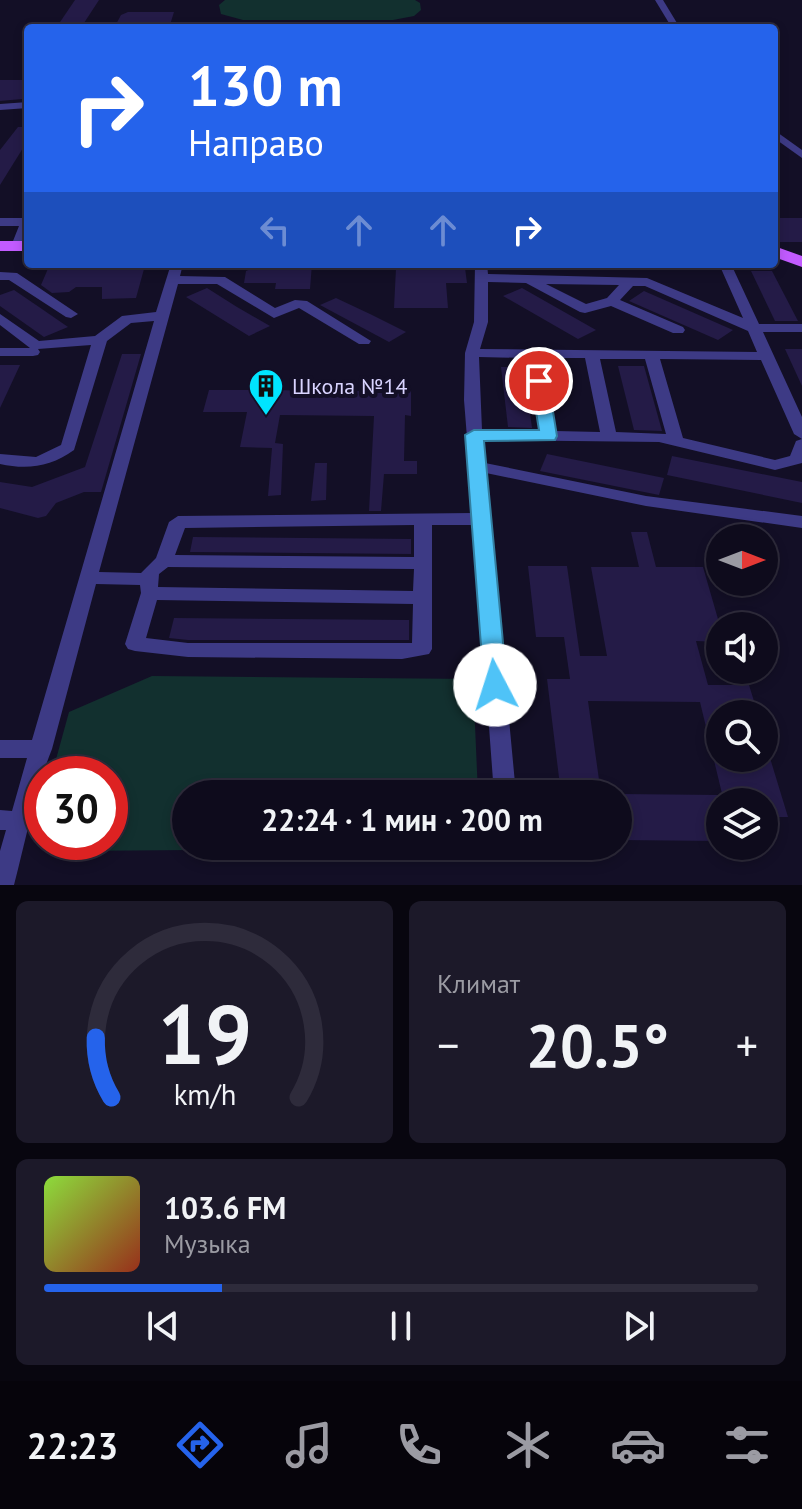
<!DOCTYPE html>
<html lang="ru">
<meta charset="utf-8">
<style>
:root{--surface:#0e0b1c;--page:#1c1929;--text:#f1f3f6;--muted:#9b9ba3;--line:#2e2b3b;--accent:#2563eb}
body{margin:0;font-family:"PT Sans",sans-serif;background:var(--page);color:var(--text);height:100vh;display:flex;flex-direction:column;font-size:30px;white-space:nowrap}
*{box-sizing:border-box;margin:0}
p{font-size:26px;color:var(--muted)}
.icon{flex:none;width:44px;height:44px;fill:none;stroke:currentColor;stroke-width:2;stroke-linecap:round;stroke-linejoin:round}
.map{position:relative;height:885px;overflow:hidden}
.details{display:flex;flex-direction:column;gap:16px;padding:16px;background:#08060f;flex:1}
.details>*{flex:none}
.guide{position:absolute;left:24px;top:24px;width:754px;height:244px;border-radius:8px;box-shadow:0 4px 12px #0003,0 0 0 2px var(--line);background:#2563eb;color:#fff;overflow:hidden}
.needle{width:52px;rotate:90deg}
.buttons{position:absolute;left:706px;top:524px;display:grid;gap:16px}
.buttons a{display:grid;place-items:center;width:72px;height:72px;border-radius:50%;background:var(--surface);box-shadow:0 4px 12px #0003,0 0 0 2px var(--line);font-size:40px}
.speed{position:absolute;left:24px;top:756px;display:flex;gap:16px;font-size:40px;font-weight:700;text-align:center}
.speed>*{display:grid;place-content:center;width:104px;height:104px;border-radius:50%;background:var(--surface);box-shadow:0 4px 12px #0003,0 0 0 2px var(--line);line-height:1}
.speed .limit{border:12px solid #d22;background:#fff;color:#111}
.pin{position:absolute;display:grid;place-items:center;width:68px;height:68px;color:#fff;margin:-34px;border:4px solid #fff;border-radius:50%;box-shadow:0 2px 8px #0007}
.me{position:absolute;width:88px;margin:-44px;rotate:355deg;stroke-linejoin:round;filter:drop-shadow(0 0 6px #0008)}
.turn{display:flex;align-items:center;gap:28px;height:168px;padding:0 32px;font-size:36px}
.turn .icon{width:104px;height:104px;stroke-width:2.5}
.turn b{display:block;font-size:56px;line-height:68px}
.lanes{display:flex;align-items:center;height:76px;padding:0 32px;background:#0003;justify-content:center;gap:40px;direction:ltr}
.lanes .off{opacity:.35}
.big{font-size:60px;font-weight:800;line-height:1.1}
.details .widget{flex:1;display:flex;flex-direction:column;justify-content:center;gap:12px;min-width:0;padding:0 28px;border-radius:12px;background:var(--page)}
.details .dial{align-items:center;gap:0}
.dial svg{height:208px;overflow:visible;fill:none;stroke:var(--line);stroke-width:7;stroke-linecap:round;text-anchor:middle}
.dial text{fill:var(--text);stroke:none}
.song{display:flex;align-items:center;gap:24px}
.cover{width:96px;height:96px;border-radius:12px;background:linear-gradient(135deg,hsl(90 70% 55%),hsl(10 70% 35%))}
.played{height:8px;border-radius:4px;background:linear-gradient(90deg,var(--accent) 25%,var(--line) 25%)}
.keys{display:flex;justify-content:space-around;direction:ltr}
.heat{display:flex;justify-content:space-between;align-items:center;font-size:44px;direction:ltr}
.details .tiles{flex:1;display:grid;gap:16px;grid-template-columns:1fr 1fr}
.widget:last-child{grid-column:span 2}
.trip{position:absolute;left:172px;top:780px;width:460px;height:80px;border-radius:40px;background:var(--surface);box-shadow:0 4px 12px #0003,0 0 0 2px var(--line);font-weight:800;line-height:80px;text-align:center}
.tab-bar{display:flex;height:128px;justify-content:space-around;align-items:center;background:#06040b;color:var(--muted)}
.tab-bar .icon{width:56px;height:56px}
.tab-bar .selected{color:var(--accent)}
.tab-bar b{font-size:36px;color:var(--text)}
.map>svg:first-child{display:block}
</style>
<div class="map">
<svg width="802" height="885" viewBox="0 0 802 885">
<rect width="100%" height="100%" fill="#130f26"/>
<g fill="#12302f">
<polygon points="225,0 415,0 420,3 421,10 414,16 393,20 243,20 221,14 219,5"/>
<polygon points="152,676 473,679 478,794 186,794 186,846 449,846 447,848 68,851 70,842 110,842 110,774 52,774 69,712"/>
</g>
<g fill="#241b47">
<polygon points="75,0 99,0 82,26 56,28"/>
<polygon points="128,12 174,12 169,28 114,28 121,15"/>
<polygon points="0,80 28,80 28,91 22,99 0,101"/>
<polygon points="18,127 28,127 28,140 0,185 0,150"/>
<rect x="774" y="218" width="28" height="24"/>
<polygon points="50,264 84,264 83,268 105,267 104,270 144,269 136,298 102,299 102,287 76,287 69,292 52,293 41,285"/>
<polygon points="263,264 312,264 310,289 275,289 276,283 244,283 246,271"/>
<polygon points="396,268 465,268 467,283 446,283 448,308 394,308"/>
<polygon points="751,271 772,271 798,321 775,321"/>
<polygon points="207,288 237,307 270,326 249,336 186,297"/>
<polygon points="522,288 596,330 578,339 503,296"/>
<polygon points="14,290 39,307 68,327 44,337 0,306 0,295"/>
<polygon points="644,291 733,330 718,340 629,301"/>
<polygon points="336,298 370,314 406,332 389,342 320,305"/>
<polygon points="785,349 802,349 802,386"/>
<polygon points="122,354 141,354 101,492 84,492 56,503 46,516 38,518 0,508 0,482 32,487 85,467"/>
<polygon points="0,365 20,365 0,408"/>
<polygon points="618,366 644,366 662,431 634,430"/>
<polygon points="501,367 524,367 532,428 508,427"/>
<polygon points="250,384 279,385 279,390 306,391 306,384 340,385 339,391 367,391 367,384 395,385 395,391 411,391 411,416 405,415 404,461 417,461 417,474 384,474 381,511 369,511 374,416 280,415 275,443 283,444 281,495 268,496 272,448 240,447 247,412 203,412 209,390 249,390"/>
<polygon points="547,454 664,478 659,495 540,471"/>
<polygon points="672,456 802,482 802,503 667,475"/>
<polygon points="315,463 327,463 326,500 311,501"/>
<polygon points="631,532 647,532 656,567 703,567 720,626 720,642 696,641 708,685 749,685 758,714 720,714 720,758 770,758 788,817 764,817 764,802 724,802 700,702 588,701 601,794 561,794 547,679 570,679 564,637 536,637 528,566 567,566 580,656 607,656 591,567 639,567"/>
<polygon points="193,537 411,539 411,554 190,552"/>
<polygon points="174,618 409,620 409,640 188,640 169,638"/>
<polygon points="618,794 720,795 720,841 618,840"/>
</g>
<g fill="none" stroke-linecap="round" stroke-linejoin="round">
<g fill="#3d3a85" fill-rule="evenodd">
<polygon points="655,0 663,0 680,28 672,28"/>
<polygon points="28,102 28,108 0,110 0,104"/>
<polygon points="774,130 802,150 802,158 774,138"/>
<path d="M 28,214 C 28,227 28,237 21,249 L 13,249 L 11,246 L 19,226 L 0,226 L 0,218 L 22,218 Z"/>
<path d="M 171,264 L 183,264 L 180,276 L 225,277 L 275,308 L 295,300 L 307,301 L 371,341 L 369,344 L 359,344 L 299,308 L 274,318 L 217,284 L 178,284 L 99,572 L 141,573 L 156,558 L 169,522 L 178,516 L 473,513 L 464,400 L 465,353 L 474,322 L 475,264 L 487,264 L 488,274 L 647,278 L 743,318 L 719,264 L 731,264 L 759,324 L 802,324 L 802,332 L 763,332 L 802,417 L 802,439 L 794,434 L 761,360 L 660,359 L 683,438 L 775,460 L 790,456 L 796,441 L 802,439 L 802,463 L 775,470 L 659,442 L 483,440 L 485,463 L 646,496 L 802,516 L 802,528 L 646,506 L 486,473 L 516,794 L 494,794 L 474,525 L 432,525 L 432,649 L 429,654 L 402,659 L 188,657 L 135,651 L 128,649 L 125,644 L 141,593 L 140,585 L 96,584 L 52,749 C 35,791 26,839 14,885 L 0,885 L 0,851 L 6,830 L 0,830 L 0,810 L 12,811 L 27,758 L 0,758 L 0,740 L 32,740 L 154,321 L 131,323 L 107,341 L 74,450 C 51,467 27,470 0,464 L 0,454 L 36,457 L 61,445 L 91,345 L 38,349 L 40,352 L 38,355 L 33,356 L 0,356 L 0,348 L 30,348 L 0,325 L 0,314 L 39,341 L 95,336 L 122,316 L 156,312 ZM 488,282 L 526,283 L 580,312 L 585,313 L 611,306 L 673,333 L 683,333 L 685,330 L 683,327 L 620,300 L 633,286 L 645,286 L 748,331 L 757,352 L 480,349 L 488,322 ZM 546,284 L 619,285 L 607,298 L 586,304 ZM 479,357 L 528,358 L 539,431 L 482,430 ZM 543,358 L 585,358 L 600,432 L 555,431 ZM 600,359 L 645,359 L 666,434 L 616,432 ZM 414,525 L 414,557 L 175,555 L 185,528 ZM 168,567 L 414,569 L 413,591 L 158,587 L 159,574 ZM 157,600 L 413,604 L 412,643 L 188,643 L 146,638 Z"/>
<polygon points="0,272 17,273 78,314 71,318 66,317 9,280 0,280"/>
</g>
<g fill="#c25bff" fill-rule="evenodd">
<rect x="0" y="241" width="28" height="10"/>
<polygon points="774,246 802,256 802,267 774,257"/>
</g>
</g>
<polygon fill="#4fc3f7" stroke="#337fa1" stroke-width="2" points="539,376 548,381 557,436 555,440 484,441 507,685 504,691 495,694 487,691 484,685 465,435 474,430 539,430 531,381"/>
<defs>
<g id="building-pin" transform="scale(1.8)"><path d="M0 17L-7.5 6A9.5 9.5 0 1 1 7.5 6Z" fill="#00e5ff" stroke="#130f26"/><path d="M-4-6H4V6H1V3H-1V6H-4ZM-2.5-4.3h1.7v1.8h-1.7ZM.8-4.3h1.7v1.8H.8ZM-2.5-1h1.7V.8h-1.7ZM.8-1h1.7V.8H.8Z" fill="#111"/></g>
</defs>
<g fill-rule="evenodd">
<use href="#building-pin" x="266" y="386"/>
</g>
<g text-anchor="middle" stroke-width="8" stroke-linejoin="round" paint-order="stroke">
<g font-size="22" fill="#d9d4ff" stroke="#130f26" text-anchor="start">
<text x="292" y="394">Школа №14</text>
</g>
</g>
</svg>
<div class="buttons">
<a><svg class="needle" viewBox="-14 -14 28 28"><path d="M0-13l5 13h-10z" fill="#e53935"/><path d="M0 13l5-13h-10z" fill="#9b9ba3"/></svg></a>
<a><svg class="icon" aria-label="sound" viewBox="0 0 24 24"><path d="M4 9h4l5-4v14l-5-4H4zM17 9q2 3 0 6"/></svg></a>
<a><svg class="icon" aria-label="search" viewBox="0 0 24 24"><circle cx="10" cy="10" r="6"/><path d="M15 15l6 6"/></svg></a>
<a><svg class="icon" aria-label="layers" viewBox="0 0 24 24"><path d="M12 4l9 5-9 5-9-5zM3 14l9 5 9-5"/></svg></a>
</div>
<div class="speed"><div class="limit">30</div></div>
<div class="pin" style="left:539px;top:381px;background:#d93025"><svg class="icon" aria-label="arrive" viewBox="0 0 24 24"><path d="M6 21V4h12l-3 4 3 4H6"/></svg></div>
<svg class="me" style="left:495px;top:685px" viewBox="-20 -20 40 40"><circle r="19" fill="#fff"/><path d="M0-13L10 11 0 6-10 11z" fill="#4fc3f7"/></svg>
<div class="trip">22:24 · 1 мин · 200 m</div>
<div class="guide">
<div class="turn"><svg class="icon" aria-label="right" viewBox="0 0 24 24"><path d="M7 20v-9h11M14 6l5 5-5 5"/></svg><div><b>130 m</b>Направо</div></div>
<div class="lanes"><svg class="icon off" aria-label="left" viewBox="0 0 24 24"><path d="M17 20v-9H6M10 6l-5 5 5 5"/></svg><svg class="icon off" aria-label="ahead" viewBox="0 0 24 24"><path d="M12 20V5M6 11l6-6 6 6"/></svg><svg class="icon off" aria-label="ahead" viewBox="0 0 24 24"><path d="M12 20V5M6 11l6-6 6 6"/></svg><svg class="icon" aria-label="right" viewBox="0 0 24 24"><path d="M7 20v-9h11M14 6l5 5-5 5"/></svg></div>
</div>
</div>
<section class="details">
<div class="tiles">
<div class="widget dial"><svg viewBox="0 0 100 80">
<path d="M14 69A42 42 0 1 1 86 69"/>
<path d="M14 69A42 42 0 0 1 8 46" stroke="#2563eb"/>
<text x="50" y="56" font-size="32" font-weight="700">19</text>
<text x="50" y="72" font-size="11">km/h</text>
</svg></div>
<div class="widget"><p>Климат</p>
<div class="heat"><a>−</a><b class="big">20.5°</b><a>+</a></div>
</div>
<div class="widget">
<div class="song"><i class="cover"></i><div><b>103.6 FM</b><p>Музыка</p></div></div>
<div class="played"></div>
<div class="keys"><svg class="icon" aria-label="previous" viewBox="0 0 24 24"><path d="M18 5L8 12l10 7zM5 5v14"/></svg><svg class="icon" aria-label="pause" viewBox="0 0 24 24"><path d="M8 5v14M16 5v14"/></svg><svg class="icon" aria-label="next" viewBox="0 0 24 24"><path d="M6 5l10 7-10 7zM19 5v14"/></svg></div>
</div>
</div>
</section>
<nav class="tab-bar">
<b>22:23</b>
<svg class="icon selected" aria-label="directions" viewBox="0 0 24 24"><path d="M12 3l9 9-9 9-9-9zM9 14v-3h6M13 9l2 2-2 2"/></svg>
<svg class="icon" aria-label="music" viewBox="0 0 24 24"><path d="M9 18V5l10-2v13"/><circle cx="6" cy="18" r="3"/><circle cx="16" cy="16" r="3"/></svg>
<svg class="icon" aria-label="phone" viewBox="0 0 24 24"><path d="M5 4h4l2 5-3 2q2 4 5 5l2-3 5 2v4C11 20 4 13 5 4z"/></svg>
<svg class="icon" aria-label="climate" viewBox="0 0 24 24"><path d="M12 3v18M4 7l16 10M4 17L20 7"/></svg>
<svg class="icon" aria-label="car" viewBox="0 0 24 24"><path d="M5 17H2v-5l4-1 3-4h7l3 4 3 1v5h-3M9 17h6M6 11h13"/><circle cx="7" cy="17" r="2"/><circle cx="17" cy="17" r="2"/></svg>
<svg class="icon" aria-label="filters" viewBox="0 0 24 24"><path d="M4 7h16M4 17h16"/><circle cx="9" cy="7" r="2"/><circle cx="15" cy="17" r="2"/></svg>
</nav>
